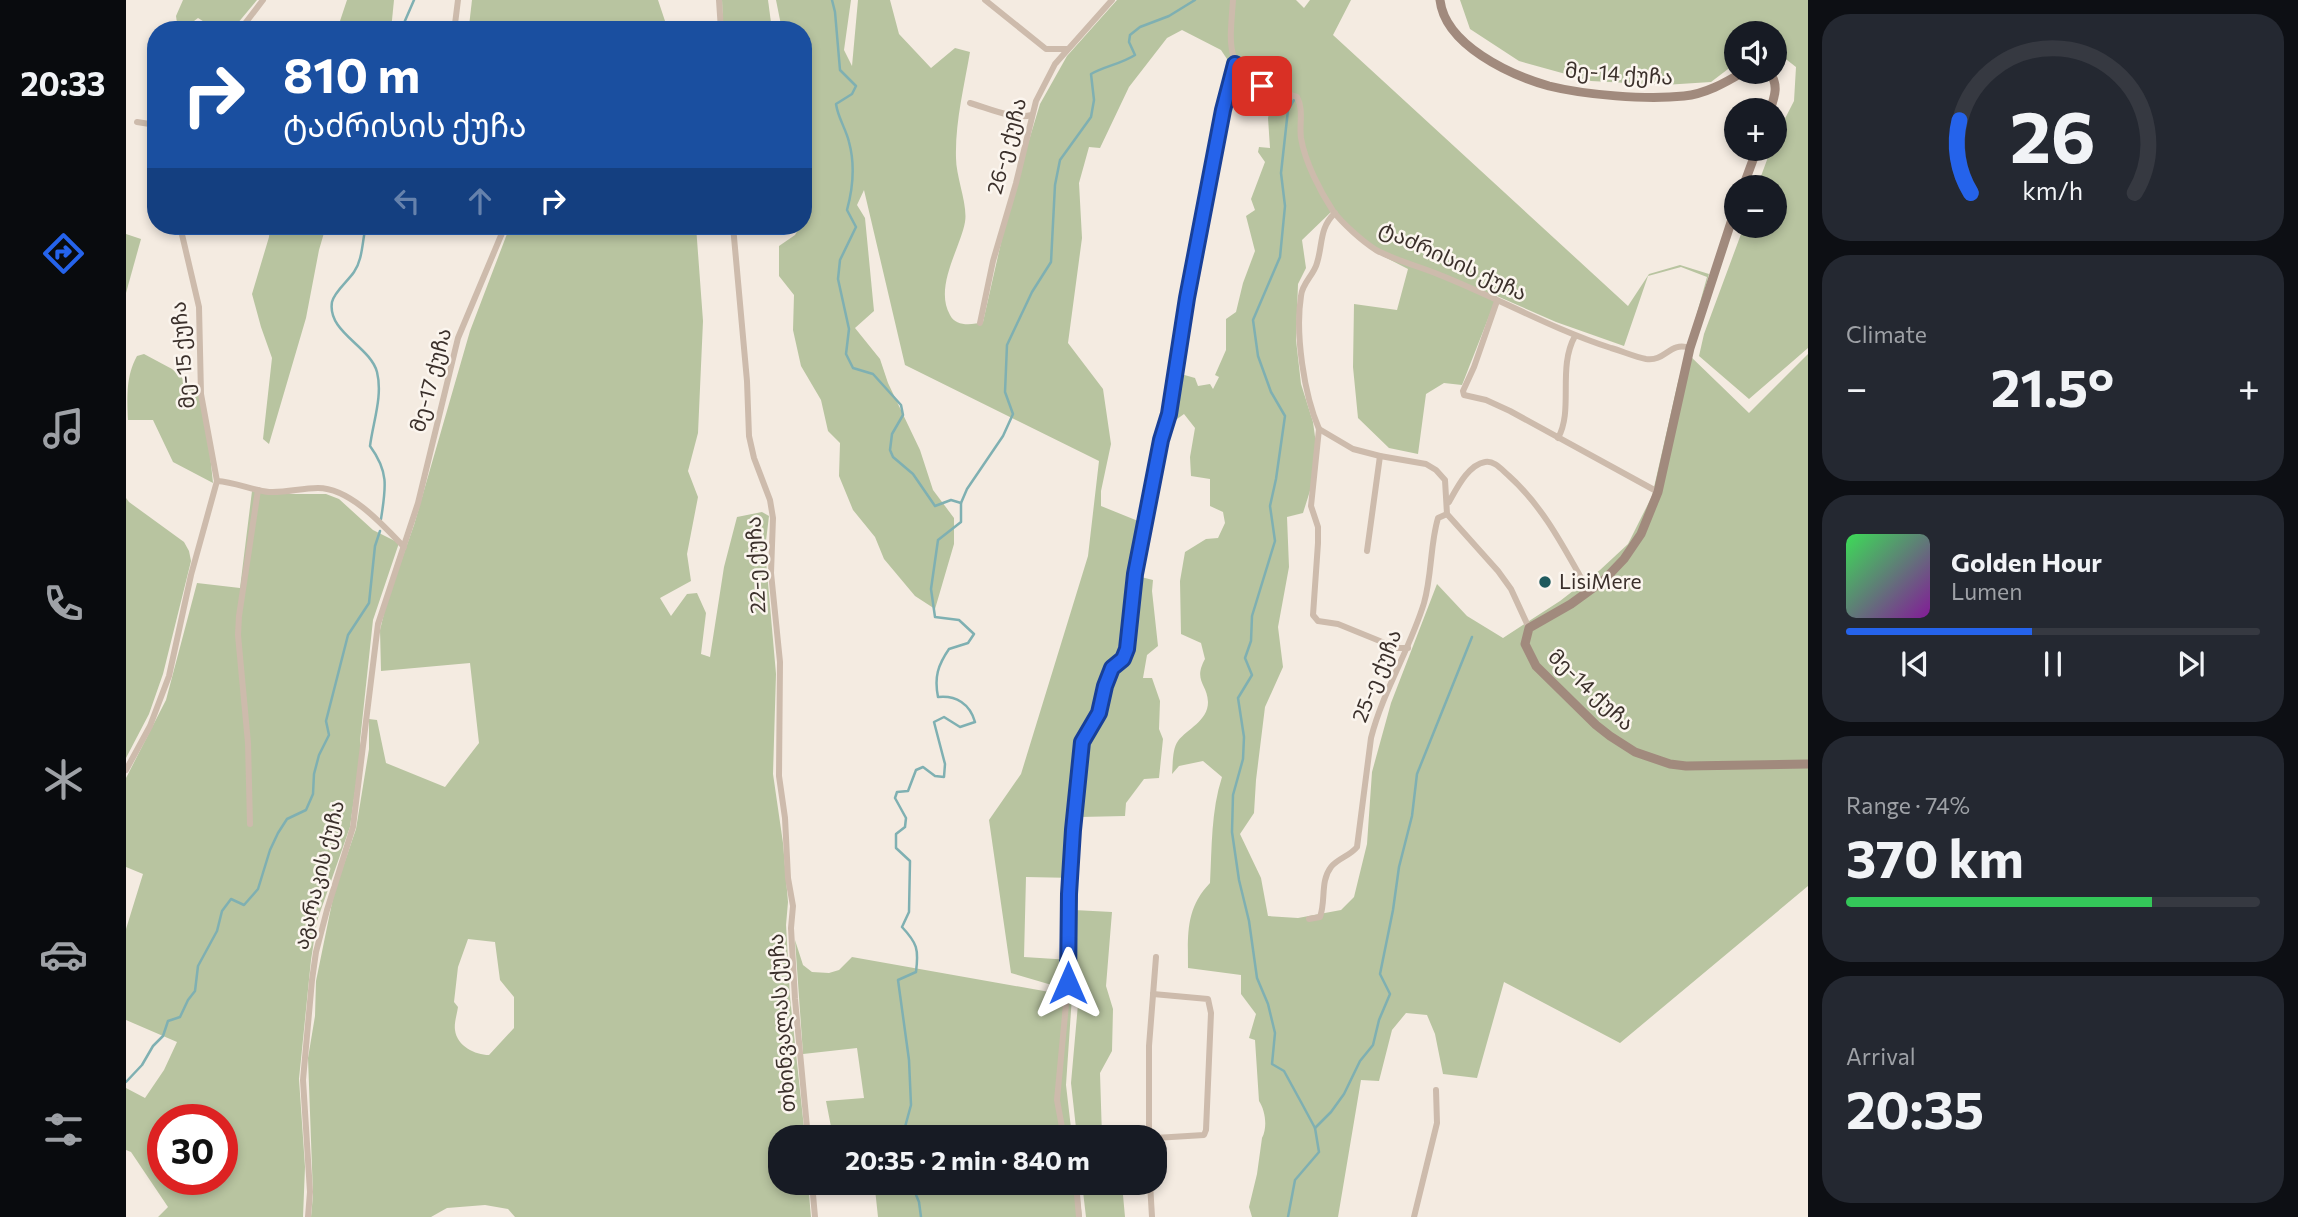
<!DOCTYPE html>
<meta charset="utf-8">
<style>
:root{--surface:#171b24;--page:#242831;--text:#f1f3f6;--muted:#9ea1a6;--line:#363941;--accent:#2563eb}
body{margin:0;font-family:Commissioner,"Noto Sans Georgian",sans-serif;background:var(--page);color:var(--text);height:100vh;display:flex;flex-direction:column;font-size:26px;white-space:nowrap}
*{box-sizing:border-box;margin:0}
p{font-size:23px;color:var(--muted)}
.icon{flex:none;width:38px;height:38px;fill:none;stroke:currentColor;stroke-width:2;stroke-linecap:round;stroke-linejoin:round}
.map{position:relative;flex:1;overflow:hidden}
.panel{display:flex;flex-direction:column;gap:14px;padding:14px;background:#0d0f14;width:490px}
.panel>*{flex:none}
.guide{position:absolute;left:21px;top:21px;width:665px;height:214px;border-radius:28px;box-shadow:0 4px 10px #0003;background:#1a4fa0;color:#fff;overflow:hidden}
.buttons{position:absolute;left:1598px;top:21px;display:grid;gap:14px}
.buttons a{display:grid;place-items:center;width:63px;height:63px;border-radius:50%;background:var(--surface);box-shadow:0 4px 10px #0003;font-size:35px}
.speed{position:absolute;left:21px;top:1104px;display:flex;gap:14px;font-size:35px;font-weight:700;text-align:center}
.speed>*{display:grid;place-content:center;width:91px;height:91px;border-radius:50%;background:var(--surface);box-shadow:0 4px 10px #0003;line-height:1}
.speed .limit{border:10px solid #d22;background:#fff;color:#111}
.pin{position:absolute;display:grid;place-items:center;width:60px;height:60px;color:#fff;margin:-30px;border-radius:14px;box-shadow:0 4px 10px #0006}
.me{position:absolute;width:77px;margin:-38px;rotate:0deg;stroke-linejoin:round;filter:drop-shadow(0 0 5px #0008)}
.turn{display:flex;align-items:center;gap:24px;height:147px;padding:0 21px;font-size:32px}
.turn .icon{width:91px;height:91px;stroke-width:2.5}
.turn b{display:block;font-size:49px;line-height:60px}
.lanes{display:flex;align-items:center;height:66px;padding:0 21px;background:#0003;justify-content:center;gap:35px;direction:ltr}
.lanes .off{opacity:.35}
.big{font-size:52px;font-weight:700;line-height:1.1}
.panel .tile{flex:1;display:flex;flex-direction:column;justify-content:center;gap:10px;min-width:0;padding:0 24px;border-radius:28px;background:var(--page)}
.panel .dial{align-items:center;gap:0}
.dial svg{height:182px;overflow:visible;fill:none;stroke:var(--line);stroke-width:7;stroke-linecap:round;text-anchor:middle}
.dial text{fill:var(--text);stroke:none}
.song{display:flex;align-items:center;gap:21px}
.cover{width:84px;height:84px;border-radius:10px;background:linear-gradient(135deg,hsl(130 70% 55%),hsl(290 70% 35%))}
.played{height:7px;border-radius:4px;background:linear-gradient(90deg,var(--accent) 45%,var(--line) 45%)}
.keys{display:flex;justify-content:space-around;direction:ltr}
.heat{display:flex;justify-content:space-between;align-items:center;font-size:38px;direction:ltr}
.charge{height:10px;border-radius:5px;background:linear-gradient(90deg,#34c759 74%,var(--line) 0)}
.trip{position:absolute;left:642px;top:1125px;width:399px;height:70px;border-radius:28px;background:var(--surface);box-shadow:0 4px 10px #0003;font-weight:700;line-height:70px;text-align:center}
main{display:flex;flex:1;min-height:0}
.dock{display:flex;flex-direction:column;width:126px;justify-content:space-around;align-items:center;background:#090b0e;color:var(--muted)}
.dock .icon{width:49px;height:49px}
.dock .current{color:var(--accent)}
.dock b{font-size:32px;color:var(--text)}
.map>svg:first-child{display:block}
</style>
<main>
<nav class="dock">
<b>20:33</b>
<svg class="icon current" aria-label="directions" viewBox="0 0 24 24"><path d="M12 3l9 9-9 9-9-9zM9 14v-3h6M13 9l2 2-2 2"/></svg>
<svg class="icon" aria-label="music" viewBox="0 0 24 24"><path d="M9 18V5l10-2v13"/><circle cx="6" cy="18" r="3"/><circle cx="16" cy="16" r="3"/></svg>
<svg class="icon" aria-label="phone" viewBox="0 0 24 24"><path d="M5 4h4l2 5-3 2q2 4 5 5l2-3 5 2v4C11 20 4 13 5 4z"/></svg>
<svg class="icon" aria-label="climate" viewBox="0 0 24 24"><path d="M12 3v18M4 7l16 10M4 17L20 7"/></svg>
<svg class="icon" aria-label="car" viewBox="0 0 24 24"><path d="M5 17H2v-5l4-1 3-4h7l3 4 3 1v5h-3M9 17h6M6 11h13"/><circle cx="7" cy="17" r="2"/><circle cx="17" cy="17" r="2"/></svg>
<svg class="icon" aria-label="filters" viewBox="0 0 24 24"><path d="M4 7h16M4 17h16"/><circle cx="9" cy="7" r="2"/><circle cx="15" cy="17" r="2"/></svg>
</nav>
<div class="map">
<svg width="1682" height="1217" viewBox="0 0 1682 1217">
<rect width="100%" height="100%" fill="#f4ebe1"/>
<g fill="#b8c4a0" fill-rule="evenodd">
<polygon points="57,0 131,0 106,30 80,23 72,18 56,30 52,30 50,16"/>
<polygon points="221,0 268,0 265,30 211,30"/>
<polygon points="346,0 532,0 542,30 351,30 343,26"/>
<polygon points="596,0 642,0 646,30 597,30"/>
<path d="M 650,0 L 725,0 L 718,50 L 726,66 L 732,0 L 764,0 L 773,34 L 805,68 L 829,48 L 844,52 C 838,87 829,123 830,158 C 830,177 842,205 839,222 C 834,249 808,287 824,315 C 830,327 846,325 857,322 L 884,203 L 914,104 L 941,56 L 991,0 L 1170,0 L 1178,8 L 1184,0 L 1225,0 L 1207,35 L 1502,306 L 1523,274 L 1554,265 L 1583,274 L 1561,353 L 1623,413 L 1682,354 L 1682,886 L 1494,1043 L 1378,982 L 1351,1078 L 1317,1074 L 1309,1034 L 1301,1015 L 1280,1013 L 1266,1030 L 1253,1081 L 1235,1080 L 1212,1217 L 1126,1217 L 1123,1207 L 1131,1174 L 1136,1138 C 1142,1127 1139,1110 1133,1101 L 1129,1040 L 1123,1038 L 1130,1014 L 1115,994 L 1115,975 L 1062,968 C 1062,935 1059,909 1084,883 C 1086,847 1085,811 1096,777 L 1077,761 L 1053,766 L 1046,774 C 1047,765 1046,749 1052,741 C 1061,729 1082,721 1082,702 C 1081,683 1067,681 1079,659 L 1075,643 L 1055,634 L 1054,581 L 1059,552 L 1080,539 L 1092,538 L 1099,523 L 1097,512 L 1084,506 L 1084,479 L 1065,476 L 1064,457 L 1069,428 L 1058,414 L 1047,422 L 1031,467 L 1015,577 L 1027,580 L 1026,591 L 1032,646 L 1021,655 L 1017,678 L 1026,678 L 1034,701 L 1033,729 L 1037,739 L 1033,778 L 1018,779 L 1000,803 L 999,816 L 954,817 L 950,878 L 900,877 L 898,957 L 945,960 L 948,910 L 986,912 L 980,986 L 987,1009 L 986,1051 L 974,1073 L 976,1137 L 951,1137 L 945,1083 L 953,993 L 885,973 L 863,820 L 895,774 L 962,556 L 973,461 L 779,365 L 738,190 L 731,205 L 739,218 L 748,311 L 729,328 L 754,359 L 762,383 L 794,450 L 807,490 L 828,518 L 828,544 L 809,609 L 789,596 L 758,559 L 749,537 L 727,510 L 713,476 L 714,443 L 702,431 L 695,400 L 675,366 L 667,330 L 668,295 L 653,276 L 653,246 L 669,235 L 674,226 L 677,226 L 680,212 L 677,194 L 677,30 L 656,30 ZM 1056,30 L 1095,50 L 1101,59 L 1063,259 L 1041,411 L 1017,523 L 975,506 L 975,491 L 985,444 L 977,389 L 942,343 L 956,238 L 953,183 L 963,147 L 974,148 L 1003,87 L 1041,38 ZM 1116,79 C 1130,84 1128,92 1147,96 L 1142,118 L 1144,148 L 1133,147 L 1132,152 L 1139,162 L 1125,199 L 1129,210 L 1120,216 L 1129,251 L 1117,283 L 1110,312 L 1100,319 L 1100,350 L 1089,375 L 1093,377 L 1087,389 L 1084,384 L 1072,386 L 1069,378 L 1055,374 L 1052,369 L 1074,262 L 1091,167 L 1110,82 ZM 1205,212 L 1247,251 L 1282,269 L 1271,310 L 1228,304 L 1227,367 L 1232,418 L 1263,448 L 1292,454 L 1300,394 L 1318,383 L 1336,385 L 1371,296 L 1430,322 L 1498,346 L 1522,276 L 1555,267 L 1581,277 L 1552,382 L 1526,496 L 1502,544 L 1474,570 L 1434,601 L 1377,638 L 1341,616 L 1311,584 L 1265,703 L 1246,772 L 1241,844 L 1228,897 L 1215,910 L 1172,918 L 1142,916 L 1135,878 L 1114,834 L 1128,813 L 1130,780 L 1139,707 L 1157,667 L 1152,627 L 1163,567 L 1161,517 L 1177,513 L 1189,475 L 1190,444 L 1187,422 L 1175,384 L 1170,340 L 1172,284 L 1180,268 L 1176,240 Z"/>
<polygon points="1334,0 1682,0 1682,348 1623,399 1573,356 1578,334 1618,226 1648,226 1648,187 1631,187 1645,149 1648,149 1649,138 1668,101 1670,67 1652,53 1649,54 1648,33 1610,33 1610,63 1585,82 1538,85 1465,81 1393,61 1344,29"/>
<polygon points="144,226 200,226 193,250 180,318 143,444 137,439 146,358 135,327 126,294 143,237"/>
<path d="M 384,226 L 570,226 L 577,321 L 572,433 L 562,471 L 572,497 L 561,554 L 565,581 L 534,598 L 545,616 L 561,594 L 571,593 L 580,613 L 575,654 L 584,657 L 598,567 L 611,517 L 636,512 L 643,516 L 639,549 L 650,674 L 647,774 L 657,843 L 662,902 L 660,925 L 664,997 L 679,1137 L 654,1138 L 654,1183 L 682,1183 L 685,1217 L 389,1217 L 382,1209 L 359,1205 L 321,1208 L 305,1217 L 185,1217 L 187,1195 L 182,1058 L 189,1016 L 190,981 L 208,893 L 230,829 L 243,749 L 243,719 L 251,720 L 260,763 L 319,787 L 353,743 L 344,663 L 255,671 L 254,630 L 261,601 L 288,525 L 344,331 ZM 342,939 L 369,942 L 374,980 L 388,997 L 388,1028 L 363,1055 C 349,1055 331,1046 329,1030 C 328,1023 331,1014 332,1007 L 328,1002 L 332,967 Z"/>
<polygon points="0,234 15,239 0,293"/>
<path d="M 18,354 L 46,369 L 74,394 L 84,454 L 87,483 L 47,462 L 27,420 L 2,420 C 1,396 0,376 11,356 Z"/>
<path d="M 126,491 L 144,494 L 200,494 L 213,499 L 247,530 L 273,543 L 247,620 L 234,741 L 235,749 L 224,827 L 191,921 L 185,960 L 173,1079 L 179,1167 L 177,1217 L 32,1217 L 42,1207 L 5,1152 L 0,1150 L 0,1088 L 19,1098 L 38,1070 L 51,1042 L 0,1020 L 0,929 L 17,874 L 0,867 L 0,778 L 40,700 L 71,583 L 114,588 ZM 37,1120 L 96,1120 L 96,1180 L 37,1180 Z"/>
<polygon points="0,498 3,502 58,542 63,551 65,561 37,674 23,714 0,758"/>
<polygon points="669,940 677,965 686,972 703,973 713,970 726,957 946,996 940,1085 946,1137 707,1137 700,1101 738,1098 731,1048 677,1054"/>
<polygon points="737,1183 952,1183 956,1217 752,1217 749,1189 739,1191"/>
<polygon points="956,1183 984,1183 985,1190 997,1195 999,1217 960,1217"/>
</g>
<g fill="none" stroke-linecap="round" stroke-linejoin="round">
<g stroke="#7fb0b2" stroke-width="2.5">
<path d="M 706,0 L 709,12 L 714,70 L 730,86 L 726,94 L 710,104 C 712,118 720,129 723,142 C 729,164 727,188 721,210 L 730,227 L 714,260 L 712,279 L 723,329 L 720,354 L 727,368 L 747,374 L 775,405 L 777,415 L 766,434 L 764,450 L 767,457 L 787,474 L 809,506 L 825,500 L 835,503 L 835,522 L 812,540 L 805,589 L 809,617 L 833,620 L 848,634 L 842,643 L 823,649 C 812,665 808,677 812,697 C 830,695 844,704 849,722 L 834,727 L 818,717 L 808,722 L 819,764 L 818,777 L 809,776 L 797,767 L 790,770 L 782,791 L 771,792 L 769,798 L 780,818 L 779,827 L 770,834 L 770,848 L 784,861 L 783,912 L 776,927 C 791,943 793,949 790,972 L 772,980 L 783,1060 L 785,1105 L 779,1127 L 780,1138"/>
<polyline points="275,30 288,0"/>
<path d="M 240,226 C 236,241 237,259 228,272 C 222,281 208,292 206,302 C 201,332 244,346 251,372 C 257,396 247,422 244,446 C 263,472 260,487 255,519"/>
<path d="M 835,503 L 841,489 L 877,436 L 887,414 L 879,392 L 881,345 L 906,292 L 925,262 L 929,185 L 934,160 L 965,117 L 968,100 L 965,74 C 979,66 995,64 1009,55 L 1003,42 L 1004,35 L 1014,27 L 1043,16 L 1069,0"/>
<polyline points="0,1082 16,1065 27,1046 37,1036 42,1021 54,1017 62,1000 69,991 72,966 91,931 96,911 105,899 118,905 132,889 144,850 152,833 161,819 180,810 187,794 188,774 193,755 203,735 200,721 222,635 243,603 249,546 254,531"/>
<polyline points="1189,1128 1205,1112 1218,1094 1234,1061 1247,1045 1253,1020 1264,994 1254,974 1267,910 1273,867 1286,816 1291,774 1346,637"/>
<polyline points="785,1183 793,1202 795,1217"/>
<polyline points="1162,1217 1169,1180 1193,1152 1189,1128 1175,1102 1158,1071 1146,1064 1149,1033 1142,1004 1131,978 1123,921 1113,880 1106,832 1107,795 1117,759 1118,737 1112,698 1126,675 1119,658 1125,641 1126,616 1149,541 1144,506 1150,479 1159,416 1145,392 1132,356 1127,320 1154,257 1159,206 1155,173 1162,110 1168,100"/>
</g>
<g stroke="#cdbbac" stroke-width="6">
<polyline points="593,0 595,30"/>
<polyline points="859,0 920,49 941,49"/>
<path d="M 1107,0 C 1104,44 1097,71 1145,90 C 1153,93 1162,93 1171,97 C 1178,110 1173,124 1175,138 C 1179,162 1194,191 1207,211 C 1217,224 1236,241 1250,250 C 1270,261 1293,266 1314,275 C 1372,298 1426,329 1485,348 C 1496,351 1509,357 1520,359 C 1540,362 1543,341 1564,348"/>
<polyline points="114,30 137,0"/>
<polyline points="332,30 329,24 332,0"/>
<path d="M 844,103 C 862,108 887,120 906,115"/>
<polyline points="11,122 30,125"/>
<path d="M 1209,213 C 1193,228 1197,244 1191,263 C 1188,275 1176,283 1175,296 C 1169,334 1178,394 1193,429 L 1227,449 L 1254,456 L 1300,464 L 1310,470 L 1319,480 L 1321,514 L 1372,571 L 1385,589 L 1403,628"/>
<polyline points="607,226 621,381 623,436 628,458 644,500 647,518 645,573 654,662 653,776 659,818 662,878 667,906 665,928 669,999 682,1138"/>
<polyline points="1371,301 1348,367 1337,391 1338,395 1360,400 1384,411 1532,492"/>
<polyline points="854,323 867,261 890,183 910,101 929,64 986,0"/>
<polyline points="1193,429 1185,506 1192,527 1192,543 1187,615 1192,621 1212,624 1271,648 1282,648"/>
<path d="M 1432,438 C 1448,410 1431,368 1449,336"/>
<path d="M 91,481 C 109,482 125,490 143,492 C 160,493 175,488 192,488 C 224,488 257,525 278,547"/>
<path d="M 1323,502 C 1331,488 1342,465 1359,462 C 1368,460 1376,470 1382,475 C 1418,507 1439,550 1463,592"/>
<polyline points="1241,551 1254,456"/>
<polyline points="0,770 24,726 43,676 65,575 91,481 75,394 73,307 54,226"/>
<polyline points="124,824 122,743 112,635 113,616 132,490"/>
<path d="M 1183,919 L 1194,917 C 1200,901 1194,881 1205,867 C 1212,858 1224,856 1231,847 L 1245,738 C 1257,691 1284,649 1298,603 C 1306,575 1304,545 1312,518 L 1321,514"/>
<polyline points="1027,994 1082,999 1085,1013 1080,1130 1078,1135 1029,1138"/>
<polyline points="938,1138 931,1100 942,983 942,916 947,830 956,742 973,713 979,686 986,668 997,659 1001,649 1009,574 1035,440 1043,413 1061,298 1097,110 1109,64"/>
<polyline points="1023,1138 1023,1046 1030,957"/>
<polyline points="686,1183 689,1217"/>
<polyline points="950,1183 953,1217"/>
<polyline points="1024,1183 1026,1217"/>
<polyline points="182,1217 184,1192 177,1080 186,980 190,952 201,910 227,827 252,624 292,503 332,338 379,226"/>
<polyline points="1288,1217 1311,1123 1310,1090"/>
</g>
<g stroke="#a18a7d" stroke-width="9">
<path d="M 1314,0 C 1319,45 1384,75 1423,86 C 1459,95 1520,100 1558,96 C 1579,94 1599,83 1617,72"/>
<path d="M 1643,72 C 1653,84 1649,96 1644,110"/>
<polyline points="1617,187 1631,149"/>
<polyline points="1610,207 1564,348 1532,492 1515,534 1498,559 1478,580 1445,604 1403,628 1399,644 1410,666 1470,725 1484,736 1509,752 1544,764 1560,766 1682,764"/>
</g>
</g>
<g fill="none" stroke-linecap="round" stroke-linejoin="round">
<g stroke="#184099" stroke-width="18">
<polyline id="route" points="942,983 943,894 947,830 956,742 973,713 979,686 986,668 997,659 1001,649 1009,574 1035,440 1043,414 1061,298 1097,110 1109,64 1115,73 1136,86"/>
</g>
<use href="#route" stroke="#2563eb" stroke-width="12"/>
</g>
<circle fill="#1f5a5e" stroke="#fbf5ee" stroke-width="2.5" cx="1419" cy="582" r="7"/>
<g text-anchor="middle" stroke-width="5" stroke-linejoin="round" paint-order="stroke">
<g font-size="21" fill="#3b302b" stroke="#fbf5ee">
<text transform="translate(1493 74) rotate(4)" y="7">მე-14 ქუჩა</text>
<text transform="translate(881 146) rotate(-75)" y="7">26-ე ქუჩა</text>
<text transform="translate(1327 261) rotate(25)" y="7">ტაძრისის ქუჩა</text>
<text transform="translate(57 355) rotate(-95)" y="7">მე-15 ქუჩა</text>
<text transform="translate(305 380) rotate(-75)" y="7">მე-17 ქუჩა</text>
<text transform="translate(630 565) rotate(-93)" y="7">22-ე ქუჩა</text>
<text transform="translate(1251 676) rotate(-68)" y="7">25-ე ქუჩა</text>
<text transform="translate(1465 690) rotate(43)" y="7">მე-14 ქუჩა</text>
<text transform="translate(193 875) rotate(-76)" y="7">აგარაკის ქუჩა</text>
<text transform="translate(656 1023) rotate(-94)" y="7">თხინვალას ქუჩა</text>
</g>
<g font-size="21" fill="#3b302b" stroke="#fbf5ee" text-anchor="start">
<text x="1433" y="589">LisiMere</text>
</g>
</g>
</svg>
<div class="buttons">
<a><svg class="icon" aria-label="sound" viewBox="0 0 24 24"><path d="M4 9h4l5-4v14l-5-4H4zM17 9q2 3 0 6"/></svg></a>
<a>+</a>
<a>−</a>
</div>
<div class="speed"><div class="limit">30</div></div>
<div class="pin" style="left:1136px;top:86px;background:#d93025"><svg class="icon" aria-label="arrive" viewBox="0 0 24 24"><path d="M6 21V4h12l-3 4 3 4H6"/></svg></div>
<svg class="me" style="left:942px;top:983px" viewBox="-20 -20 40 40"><path d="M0-17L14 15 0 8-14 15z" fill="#2563eb" stroke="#fff" stroke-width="4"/></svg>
<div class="trip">20:35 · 2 min · 840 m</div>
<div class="guide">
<div class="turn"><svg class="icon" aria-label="right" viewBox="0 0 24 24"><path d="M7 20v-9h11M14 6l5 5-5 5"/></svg><div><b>810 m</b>ტაძრისის ქუჩა</div></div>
<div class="lanes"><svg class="icon off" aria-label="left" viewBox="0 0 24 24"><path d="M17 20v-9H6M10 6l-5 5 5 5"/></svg><svg class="icon off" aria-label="ahead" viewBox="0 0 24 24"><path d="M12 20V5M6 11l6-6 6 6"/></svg><svg class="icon" aria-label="right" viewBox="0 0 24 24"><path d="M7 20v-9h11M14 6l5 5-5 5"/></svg></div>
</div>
</div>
<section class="panel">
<div class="tile dial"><svg viewBox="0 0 100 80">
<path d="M14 69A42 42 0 1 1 86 69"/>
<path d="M14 69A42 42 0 0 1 9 37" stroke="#2563eb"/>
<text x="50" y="56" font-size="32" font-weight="700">26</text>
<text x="50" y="72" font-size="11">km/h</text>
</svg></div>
<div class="tile"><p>Climate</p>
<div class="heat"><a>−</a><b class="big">21.5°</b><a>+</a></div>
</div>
<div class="tile">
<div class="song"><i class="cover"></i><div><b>Golden Hour</b><p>Lumen</p></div></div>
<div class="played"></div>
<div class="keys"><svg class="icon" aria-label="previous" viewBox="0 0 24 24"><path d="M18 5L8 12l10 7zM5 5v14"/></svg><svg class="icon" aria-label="pause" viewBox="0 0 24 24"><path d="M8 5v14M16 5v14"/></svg><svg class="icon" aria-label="next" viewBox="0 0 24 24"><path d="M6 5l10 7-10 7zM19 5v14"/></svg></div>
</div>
<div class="tile"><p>Range · 74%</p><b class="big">370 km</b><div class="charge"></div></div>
<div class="tile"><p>Arrival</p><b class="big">20:35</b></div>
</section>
</main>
